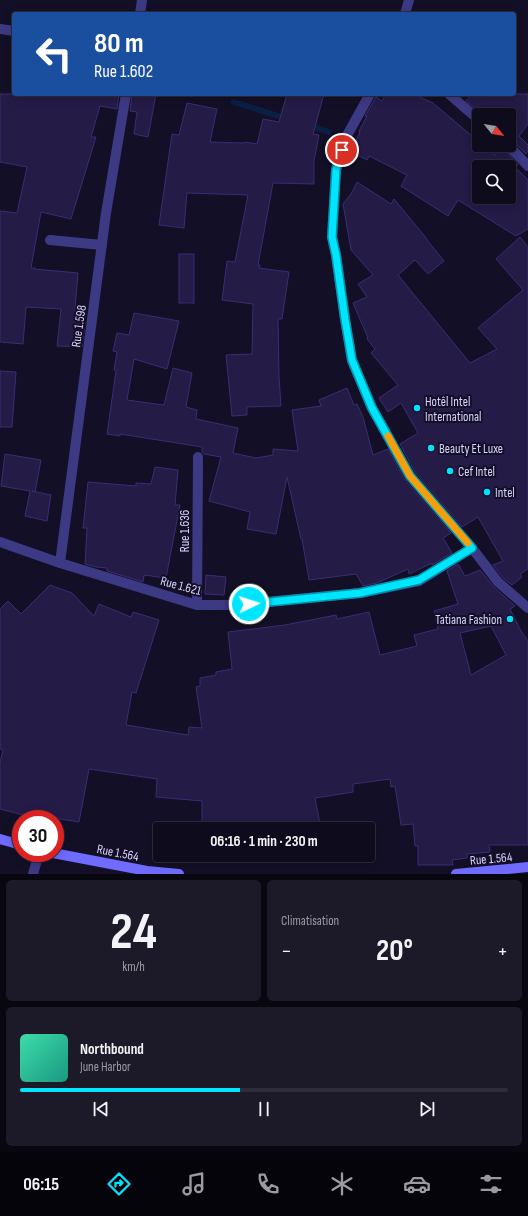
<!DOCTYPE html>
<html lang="fr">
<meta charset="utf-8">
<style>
:root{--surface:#0e0b1c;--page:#1c1929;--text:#f1f3f6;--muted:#9b9ba3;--line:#2e2b3b;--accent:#00e5ff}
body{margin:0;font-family:"Sofia Sans Condensed",sans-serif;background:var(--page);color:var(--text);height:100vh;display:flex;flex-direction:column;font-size:15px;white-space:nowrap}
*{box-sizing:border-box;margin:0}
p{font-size:13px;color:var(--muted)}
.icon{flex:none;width:22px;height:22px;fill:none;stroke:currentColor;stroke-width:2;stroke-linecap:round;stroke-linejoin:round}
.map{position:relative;height:874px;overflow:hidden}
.panel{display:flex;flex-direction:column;gap:6px;padding:6px;background:#08060f;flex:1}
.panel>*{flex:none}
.hud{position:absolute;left:12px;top:12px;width:504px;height:84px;border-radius:4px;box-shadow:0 2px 10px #0003,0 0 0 1px var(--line);background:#1a4fa0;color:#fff;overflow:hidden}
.needle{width:26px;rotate:120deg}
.fabs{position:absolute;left:472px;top:108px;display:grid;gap:8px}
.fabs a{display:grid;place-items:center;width:44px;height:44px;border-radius:4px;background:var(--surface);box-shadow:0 2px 10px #0003,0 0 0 1px var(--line);font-size:20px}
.speed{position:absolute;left:12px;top:810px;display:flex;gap:8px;font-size:20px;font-weight:700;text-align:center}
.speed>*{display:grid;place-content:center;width:52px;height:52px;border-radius:50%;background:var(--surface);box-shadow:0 2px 10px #0003,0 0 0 1px var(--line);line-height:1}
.speed .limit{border:6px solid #d22;background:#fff;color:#111}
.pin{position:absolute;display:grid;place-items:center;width:34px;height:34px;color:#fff;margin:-17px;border:2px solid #fff;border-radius:50%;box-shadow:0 1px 4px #0007}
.me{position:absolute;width:44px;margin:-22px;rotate:86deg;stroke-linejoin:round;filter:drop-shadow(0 0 3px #0008)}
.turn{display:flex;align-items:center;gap:14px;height:84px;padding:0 16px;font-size:18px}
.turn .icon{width:52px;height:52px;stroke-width:2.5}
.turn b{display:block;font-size:28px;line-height:34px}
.big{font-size:30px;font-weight:700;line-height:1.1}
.panel .card{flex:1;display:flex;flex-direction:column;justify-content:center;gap:6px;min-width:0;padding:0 14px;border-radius:6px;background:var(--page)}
.panel .dial{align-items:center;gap:0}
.dial b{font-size:52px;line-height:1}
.song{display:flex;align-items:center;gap:12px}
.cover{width:48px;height:48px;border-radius:6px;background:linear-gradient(135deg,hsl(160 70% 55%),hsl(170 70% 35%))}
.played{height:4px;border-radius:2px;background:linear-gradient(90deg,var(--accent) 45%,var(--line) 45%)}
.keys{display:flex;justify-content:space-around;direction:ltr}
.heat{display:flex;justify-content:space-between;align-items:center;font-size:22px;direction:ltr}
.panel .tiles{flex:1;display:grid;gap:6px;grid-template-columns:1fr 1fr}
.card:last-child{grid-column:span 2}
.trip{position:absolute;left:153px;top:822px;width:222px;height:40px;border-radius:4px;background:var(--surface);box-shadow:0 2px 10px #0003,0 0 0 1px var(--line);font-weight:700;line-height:40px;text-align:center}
.menu{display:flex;height:64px;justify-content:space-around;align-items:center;background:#06040b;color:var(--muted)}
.menu .icon{width:28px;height:28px}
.menu .on{color:var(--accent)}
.menu b{font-size:18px;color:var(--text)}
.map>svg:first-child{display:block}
</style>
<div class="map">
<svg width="528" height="874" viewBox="0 0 528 874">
<rect width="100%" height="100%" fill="#130f26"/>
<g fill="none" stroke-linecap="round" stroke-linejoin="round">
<g stroke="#0a1f44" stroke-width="6">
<polyline points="234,102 288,119"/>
<polyline points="308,125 329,132"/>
</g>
</g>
<g fill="#241b47" stroke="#3b2d73" fill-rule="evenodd">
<polygon points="0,94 119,94 117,109 100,106 91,137 96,137 71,219 41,212 31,268 35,268 34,269 78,273 74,321 85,322 82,347 57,346 61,309 26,307 23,344 0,342 0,211 17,213 27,167 0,162"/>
<polygon points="132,94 156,94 148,137 134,134 137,112 130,111"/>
<polygon points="287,94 324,94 313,134 319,135 314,161 314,184 273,183 258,265 260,265 259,268 289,272 282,319 278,319 279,376 281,406 247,407 247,415 232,416 226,355 252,354 253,304 222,300 227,261 235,262 248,195 187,193 184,228 159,225 172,134 179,135 187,103 217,109 210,142 244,143 245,142 257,144 263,119 279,122"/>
<path d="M 386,94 L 413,94 L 433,103 L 479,142 L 479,145 L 483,145 L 495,155 L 502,146 L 518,165 L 515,167 L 528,180 L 528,229 L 516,236 L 458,200 L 448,216 L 401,186 L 407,175 L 369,156 L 367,160 L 351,152 L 360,132 L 359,131 L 367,116 L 365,116 L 376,97 L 382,101 ZM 479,167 L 509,167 L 509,197 L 479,197 Z"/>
<polygon points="472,94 528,94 528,124 519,136 528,145 528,151 526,154 513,141 509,139 509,115 483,115 466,101"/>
<polygon points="357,182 391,204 394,199 427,239 427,240 444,261 428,274 415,260 398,275 470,363 497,349 478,328 523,290 496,259 520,237 528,247 528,569 520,574 522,577 512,585 503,578 493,565 503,561 478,517 462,527 415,472 400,444 418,433 401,403 388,412 379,398 398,385 371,353 375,349 367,339 368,338 353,303 367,297 358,284 373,275 351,250 343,204 351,194"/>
<rect x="179" y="254" width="15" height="49"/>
<polygon points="134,313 179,321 167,369 134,359 127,400 164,405 173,368 192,373 186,407 197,410 196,419 238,428 233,453 256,458 273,455 273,449 298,451 292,410 321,406 319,400 347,388 354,405 357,404 363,417 373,455 388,449 405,480 451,533 443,538 452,553 432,565 432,563 409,574 408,569 377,583 363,586 356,574 309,580 302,539 301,539 287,477 276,534 247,529 250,512 209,501 221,457 204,454 202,452 202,447 120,434 120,436 107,434 116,371 114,370 117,352 113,351 117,333 129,335"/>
<polygon points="0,371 16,372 12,427 0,427"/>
<polygon points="5,454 41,460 35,492 32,491 51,495 47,521 25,516 30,491 1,486"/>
<polygon points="155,467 178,470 175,505 180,505 166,578 144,575 143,582 107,571 107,568 96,567 85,564 87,528 83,528 88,482 136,486 136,483 151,484"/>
<path d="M 458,564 L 465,576 L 480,570 L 494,587 L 515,606 L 510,609 L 521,631 L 528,641 L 528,845 L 489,845 L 490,852 L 467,854 L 467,858 L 452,860 L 453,865 L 418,865 L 418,846 L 415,846 L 413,824 L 401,825 L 395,786 L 391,787 L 390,779 L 353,784 L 353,792 L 315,798 L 321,829 L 202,829 L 202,801 L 156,797 L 157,779 L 89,769 L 79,822 L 60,819 L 39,819 L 0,809 L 0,763 L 3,750 L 0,749 L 0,609 L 8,601 L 21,614 L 50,585 L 72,593 L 94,616 L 99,604 L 131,617 L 133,612 L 159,620 L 136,693 L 132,692 L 126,725 L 188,735 L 189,727 L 202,728 L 196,687 L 200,686 L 200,678 L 216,675 L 216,672 L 232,669 L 228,632 L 285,625 L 336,615 L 337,619 L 369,612 L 380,655 L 417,646 L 414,635 L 438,629 L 434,611 L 458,604 L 447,571 ZM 491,626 L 506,655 L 471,675 L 460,633 Z"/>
<polygon points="206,575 226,577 224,595 205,594"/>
</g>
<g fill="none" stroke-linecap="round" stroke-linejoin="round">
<g stroke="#3d3a85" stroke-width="10">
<polyline points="140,14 142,0"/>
<polyline points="405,14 409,0"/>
<polyline points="0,29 14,31"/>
<polyline points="370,94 345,139 336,170 332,237 336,255 345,319 352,361 372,408 410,476 472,548 498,582 528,608"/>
<polyline points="449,94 479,120"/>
<polyline points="508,145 528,166"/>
<polyline points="50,240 102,245"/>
<polyline points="0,542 60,563 197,605 234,605 360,593 419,581 472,548"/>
<polyline points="60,563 106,213 126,94"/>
<polyline points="197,605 198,457"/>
<polyline points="33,874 39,853"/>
</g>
<g stroke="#6f6bff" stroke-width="10">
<polyline points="0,839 21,845"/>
<polyline points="53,853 147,871 179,874"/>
<polyline points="456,874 528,867"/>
</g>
</g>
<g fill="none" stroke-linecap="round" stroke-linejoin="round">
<g stroke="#0095a6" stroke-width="10">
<polyline id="route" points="249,604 360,593 419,580 472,548 410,476 372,408 352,360 345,319 336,255 332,237 336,170 342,150"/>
</g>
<use href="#route" stroke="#00e5ff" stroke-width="7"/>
<polyline stroke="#f59e0b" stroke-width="7" points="388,436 410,476 468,543"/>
</g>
<g fill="#00e5ff" stroke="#130f26" stroke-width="1.5">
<circle cx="417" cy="408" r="4"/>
<circle cx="431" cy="448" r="4"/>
<circle cx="450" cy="471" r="4"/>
<circle cx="487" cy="492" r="4"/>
<circle cx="510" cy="619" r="4"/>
</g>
<g text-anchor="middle" stroke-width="4" stroke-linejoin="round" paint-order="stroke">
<g font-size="13" fill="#d9d4ff" stroke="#130f26">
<text transform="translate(78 326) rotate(-82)" y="5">Rue 1.598</text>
<text transform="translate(184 531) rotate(-90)" y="5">Rue 1.636</text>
<text transform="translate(181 585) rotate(15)" y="5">Rue 1.621</text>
<text transform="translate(118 852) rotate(11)" y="5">Rue 1.564</text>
<text transform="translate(491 858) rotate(-5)" y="5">Rue 1.564</text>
</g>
<g font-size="13" fill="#d9d4ff" stroke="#130f26" text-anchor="start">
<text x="425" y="406">Hotêl Intel<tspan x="425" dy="15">International</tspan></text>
<text x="439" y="453">Beauty Et Luxe</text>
<text x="458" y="476">Cef Intel</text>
<text x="495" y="497">Intel</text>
<text x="502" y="624" text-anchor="end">Tatiana Fashion</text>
</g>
</g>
</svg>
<div class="fabs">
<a><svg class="needle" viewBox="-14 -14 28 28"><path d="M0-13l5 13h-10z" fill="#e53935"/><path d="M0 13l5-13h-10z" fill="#9b9ba3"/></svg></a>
<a><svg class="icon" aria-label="search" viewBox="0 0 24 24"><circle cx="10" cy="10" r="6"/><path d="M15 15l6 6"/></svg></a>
</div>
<div class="speed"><div class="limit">30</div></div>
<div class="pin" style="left:342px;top:150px;background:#d93025"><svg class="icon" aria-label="arrive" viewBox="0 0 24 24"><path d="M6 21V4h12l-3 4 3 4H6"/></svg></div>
<svg class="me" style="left:249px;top:604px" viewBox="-20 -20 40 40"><circle r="17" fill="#00e5ff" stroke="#fff" stroke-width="3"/><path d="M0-11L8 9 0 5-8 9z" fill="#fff"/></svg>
<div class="trip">06:16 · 1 min · 230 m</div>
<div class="hud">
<div class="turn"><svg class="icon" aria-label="left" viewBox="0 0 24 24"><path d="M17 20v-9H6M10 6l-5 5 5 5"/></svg><div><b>80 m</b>Rue 1.602</div></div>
</div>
</div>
<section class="panel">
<div class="tiles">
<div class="card dial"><b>24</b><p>km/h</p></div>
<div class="card"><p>Climatisation</p>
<div class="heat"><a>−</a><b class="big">20°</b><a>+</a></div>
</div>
<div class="card">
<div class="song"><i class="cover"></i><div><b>Northbound</b><p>June Harbor</p></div></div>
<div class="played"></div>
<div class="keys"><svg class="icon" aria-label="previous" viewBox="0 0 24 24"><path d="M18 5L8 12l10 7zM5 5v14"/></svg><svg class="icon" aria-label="pause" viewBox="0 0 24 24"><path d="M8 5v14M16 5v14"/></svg><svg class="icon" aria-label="next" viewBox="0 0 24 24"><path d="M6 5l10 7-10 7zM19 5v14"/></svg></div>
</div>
</div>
</section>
<nav class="menu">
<b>06:15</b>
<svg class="icon on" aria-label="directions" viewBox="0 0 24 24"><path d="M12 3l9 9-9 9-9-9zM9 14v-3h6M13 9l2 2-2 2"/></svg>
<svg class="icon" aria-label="music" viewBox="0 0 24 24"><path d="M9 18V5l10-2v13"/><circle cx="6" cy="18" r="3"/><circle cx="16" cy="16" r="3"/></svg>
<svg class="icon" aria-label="phone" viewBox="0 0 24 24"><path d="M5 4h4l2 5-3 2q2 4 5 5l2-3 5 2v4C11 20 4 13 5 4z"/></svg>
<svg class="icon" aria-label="climate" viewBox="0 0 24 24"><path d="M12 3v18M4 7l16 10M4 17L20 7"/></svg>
<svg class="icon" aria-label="car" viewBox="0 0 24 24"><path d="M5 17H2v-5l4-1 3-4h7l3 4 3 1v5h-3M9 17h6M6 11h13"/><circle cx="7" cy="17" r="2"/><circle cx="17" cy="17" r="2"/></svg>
<svg class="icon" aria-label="filters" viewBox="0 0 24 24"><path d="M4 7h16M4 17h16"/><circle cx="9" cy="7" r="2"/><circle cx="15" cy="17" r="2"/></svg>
</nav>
